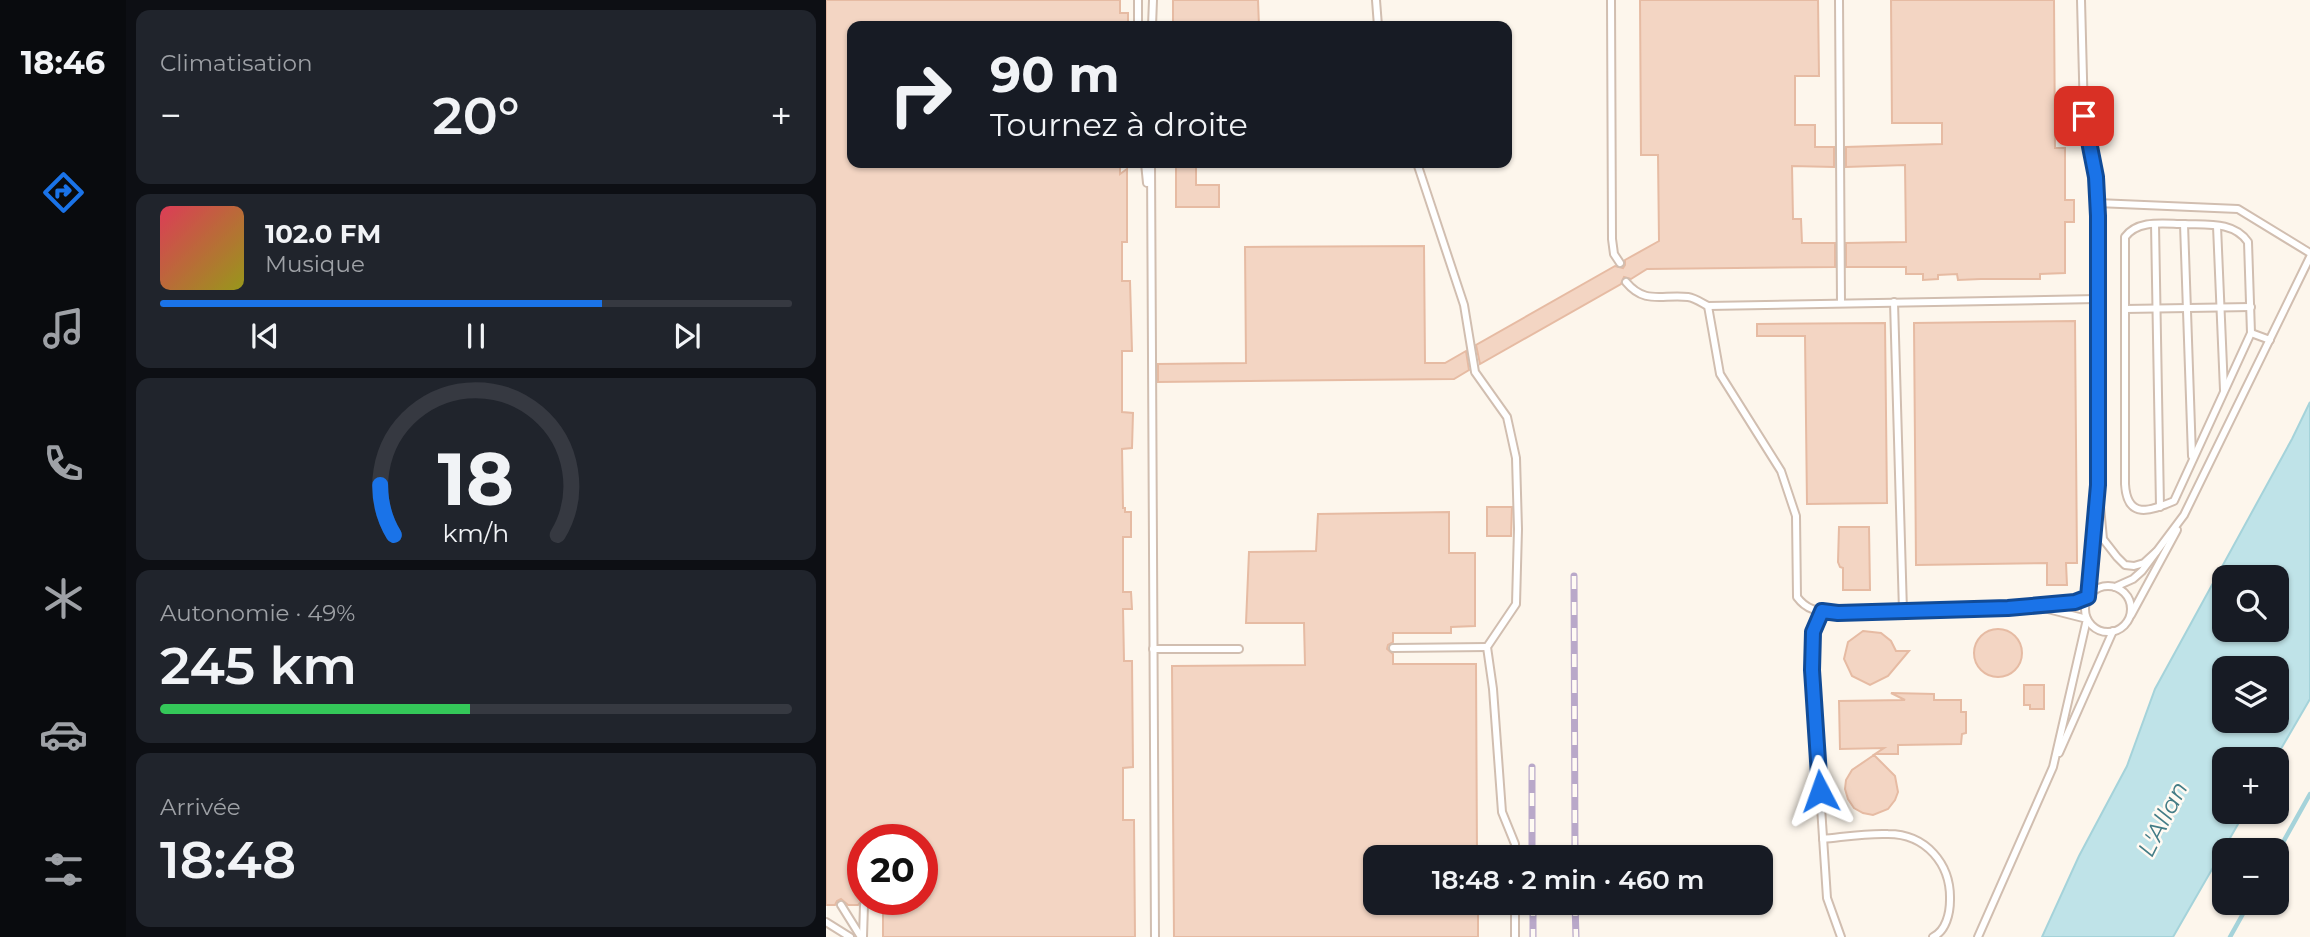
<!DOCTYPE html>
<html lang="fr">
<meta charset="utf-8">
<style>
:root{--surface:#171b24;--page:#20242c;--text:#f1f3f6;--muted:#9ea1a6;--line:#363941;--accent:#1a73e8}
body{margin:0;font-family:Montserrat,sans-serif;background:var(--page);color:var(--text);height:100vh;display:flex;flex-direction:column;font-size:26px;white-space:nowrap}
*{box-sizing:border-box;margin:0}
p{font-size:23px;color:var(--muted)}
.icon{flex:none;width:38px;height:38px;fill:none;stroke:currentColor;stroke-width:2;stroke-linecap:round;stroke-linejoin:round}
.map{position:relative;flex:1;overflow:hidden}
.details{display:flex;flex-direction:column;gap:10px;padding:10px;background:#0d0f14;width:700px}
.details>*{flex:none}
.hud{position:absolute;left:21px;top:21px;width:665px;height:147px;border-radius:14px;box-shadow:0 2px 5px #0004;background:#171b24;color:var(--text);overflow:hidden}
.tools{position:absolute;left:1386px;top:565px;display:grid;gap:14px}
.tools a{display:grid;place-items:center;width:77px;height:77px;border-radius:14px;background:var(--surface);box-shadow:0 2px 5px #0004;font-size:35px}
.speed{position:absolute;left:21px;top:824px;display:flex;gap:14px;font-size:35px;font-weight:700;text-align:center}
.speed>*{display:grid;place-content:center;width:91px;height:91px;border-radius:50%;background:var(--surface);box-shadow:0 2px 5px #0004;line-height:1}
.speed .limit{border:10px solid #d22;background:#fff;color:#111}
.pin{position:absolute;display:grid;place-items:center;width:60px;height:60px;color:#fff;margin:-30px;border-radius:14px;box-shadow:0 4px 10px #0006}
.me{position:absolute;width:77px;margin:-38px;rotate:356deg;stroke-linejoin:round;filter:drop-shadow(0 0 5px #0008)}
.turn{display:flex;align-items:center;gap:24px;height:147px;padding:0 28px;font-size:32px}
.turn .icon{width:91px;height:91px;stroke-width:2.5}
.turn b{display:block;font-size:49px;line-height:60px}
.big{font-size:52px;font-weight:600;line-height:1.1}
.details .tile{flex:1;display:flex;flex-direction:column;justify-content:center;gap:10px;min-width:0;padding:0 24px;border-radius:14px;background:var(--page)}
.details .dial{align-items:center;gap:0}
.dial svg{height:182px;overflow:visible;fill:none;stroke:var(--line);stroke-width:7;stroke-linecap:round;text-anchor:middle}
.dial text{fill:var(--text);stroke:none}
.song{display:flex;align-items:center;gap:21px}
.cover{width:84px;height:84px;border-radius:10px;background:linear-gradient(135deg,hsl(350 70% 55%),hsl(60 70% 35%))}
.played{height:7px;border-radius:4px;background:linear-gradient(90deg,var(--accent) 70%,var(--line) 70%)}
.keys{display:flex;justify-content:space-around;direction:ltr}
.heat{display:flex;justify-content:space-between;align-items:center;font-size:38px;direction:ltr}
.charge{height:10px;border-radius:5px;background:linear-gradient(90deg,#34c759 49%,var(--line) 0)}
.trip{position:absolute;left:537px;top:845px;width:410px;height:70px;border-radius:14px;background:var(--surface);box-shadow:0 2px 5px #0004;font-weight:600;line-height:70px;text-align:center}
main{display:flex;flex:1;min-height:0}
.menu{display:flex;flex-direction:column;width:126px;justify-content:space-around;align-items:center;background:#090b0e;color:var(--muted)}
.menu .icon{width:49px;height:49px}
.menu .on{color:var(--accent)}
.menu b{font-size:32px;color:var(--text)}
.map>svg:first-child{display:block}
</style>
<main>
<nav class="menu">
<b>18:46</b>
<svg class="icon on" aria-label="directions" viewBox="0 0 24 24"><path d="M12 3l9 9-9 9-9-9zM9 14v-3h6M13 9l2 2-2 2"/></svg>
<svg class="icon" aria-label="music" viewBox="0 0 24 24"><path d="M9 18V5l10-2v13"/><circle cx="6" cy="18" r="3"/><circle cx="16" cy="16" r="3"/></svg>
<svg class="icon" aria-label="phone" viewBox="0 0 24 24"><path d="M5 4h4l2 5-3 2q2 4 5 5l2-3 5 2v4C11 20 4 13 5 4z"/></svg>
<svg class="icon" aria-label="climate" viewBox="0 0 24 24"><path d="M12 3v18M4 7l16 10M4 17L20 7"/></svg>
<svg class="icon" aria-label="car" viewBox="0 0 24 24"><path d="M5 17H2v-5l4-1 3-4h7l3 4 3 1v5h-3M9 17h6M6 11h13"/><circle cx="7" cy="17" r="2"/><circle cx="17" cy="17" r="2"/></svg>
<svg class="icon" aria-label="filters" viewBox="0 0 24 24"><path d="M4 7h16M4 17h16"/><circle cx="9" cy="7" r="2"/><circle cx="15" cy="17" r="2"/></svg>
</nav>
<section class="details">
<div class="tile"><p>Climatisation</p>
<div class="heat"><a>−</a><b class="big">20°</b><a>+</a></div>
</div>
<div class="tile">
<div class="song"><i class="cover"></i><div><b>102.0 FM</b><p>Musique</p></div></div>
<div class="played"></div>
<div class="keys"><svg class="icon" aria-label="previous" viewBox="0 0 24 24"><path d="M18 5L8 12l10 7zM5 5v14"/></svg><svg class="icon" aria-label="pause" viewBox="0 0 24 24"><path d="M8 5v14M16 5v14"/></svg><svg class="icon" aria-label="next" viewBox="0 0 24 24"><path d="M6 5l10 7-10 7zM19 5v14"/></svg></div>
</div>
<div class="tile dial"><svg viewBox="0 0 100 80">
<path d="M14 69A42 42 0 1 1 86 69"/>
<path d="M14 69A42 42 0 0 1 8 47" stroke="#1a73e8"/>
<text x="50" y="56" font-size="32" font-weight="700">18</text>
<text x="50" y="72" font-size="11">km/h</text>
</svg></div>
<div class="tile"><p>Autonomie · 49%</p><b class="big">245 km</b><div class="charge"></div></div>
<div class="tile"><p>Arrivée</p><b class="big">18:48</b></div>
</section>
<div class="map">
<svg width="1484" height="937" viewBox="0 0 1484 937">
<rect width="100%" height="100%" fill="#fdf6ec"/>
<path fill="#bfe3e8" stroke="#a5d3da" stroke-width="2" fill-rule="evenodd" d="M 1484,402 L 1484,699 L 1449,759 L 1398,760 L 1398,812 L 1419,812 L 1347,937 L 1216,937 L 1253,856 L 1301,766 L 1329,689 L 1466,439 ZM 1398,578 L 1451,578 L 1451,630 L 1398,630 ZM 1398,668 L 1451,668 L 1451,721 L 1398,721 Z"/>
<g fill="none" stroke-linecap="round" stroke-linejoin="round">
<g stroke="#a5d3da" stroke-width="4.5">
<polyline points="1451,853 1484,794"/>
<polyline points="1404,937 1423,903"/>
</g>
</g>
<g fill="#f3d5c3" stroke="#e6bba3" stroke-width="2">
<polygon points="0,0 294,0 294,13 302,13 302,26 26,26 26,163 294,163 294,174 301,169 301,242 296,242 296,281 304,281 306,351 296,351 296,412 307,413 306,448 296,449 297,508 299,508 299,512 305,512 305,537 297,537 297,592 305,592 306,609 297,609 298,661 306,661 307,767 297,768 297,820 308,820 309,937 57,937 57,900 96,900 96,840 37,840 37,900 32,905 22,905 15,899 11,901 9,905 0,905"/>
<polygon points="347,0 432,0 433,26 347,26"/>
<polygon points="814,0 992,0 993,76 969,76 969,125 989,125 989,147 1008,147 1008,167 966,166 967,219 975,219 976,243 1009,243 1009,267 821,269 805,279 798,277 795,284 654,364 650,345 789,266 797,268 799,265 799,260 833,241 832,155 815,155"/>
<polygon points="1065,0 1228,0 1229,148 1239,148 1239,200 1248,200 1248,222 1239,222 1239,273 1214,274 1214,279 1155,279 1132,280 1131,274 1112,275 1112,279 1097,280 1097,274 1080,274 1080,267 1020,267 1020,243 1080,242 1079,165 1020,167 1020,147 1116,144 1116,123 1066,123"/>
<polygon points="350,163 370,163 370,185 393,185 393,207 350,207"/>
<polygon points="598,246 599,363 619,363 640,351 643,370 628,379 332,382 332,364 420,363 419,247"/>
<polygon points="1249,321 1251,563 1240,563 1241,585 1221,585 1221,563 1090,565 1088,323"/>
<polygon points="1059,323 1061,503 981,504 979,336 931,336 931,324"/>
<polygon points="661,507 686,507 685,536 661,536"/>
<polygon points="623,512 623,553 649,553 649,626 625,627 625,633 567,633 567,642 562,645 561,649 567,654 567,664 650,664 651,858 550,858 550,903 652,903 652,937 348,937 346,666 479,665 478,623 420,623 423,552 490,551 492,514"/>
<polygon points="1013,527 1043,527 1044,590 1017,590 1017,568 1014,567 1012,562"/>
<circle cx="1172" cy="653" r="24"/>
<polygon points="1037,631 1055,633 1065,641 1070,651 1083,651 1062,676 1044,685 1026,676 1018,659 1022,642"/>
<polygon points="1198,685 1218,685 1218,709 1204,709 1204,705 1198,705"/>
<polygon points="1065,693 1108,694 1108,700 1135,700 1135,712 1140,712 1140,733 1136,734 1135,744 1072,745 1072,754 1049,754 1058,748 1014,749 1013,701 1079,700"/>
<polygon points="1048,755 1069,776 1072,792 1069,800 1062,809 1047,815 1037,813 1028,808 1022,799 1019,789 1020,780 1026,770"/>
</g>
<g fill="none" stroke-linecap="round" stroke-linejoin="round">
<g stroke="#d1beb0" stroke-width="10">
<g id="service">
<polyline points="312,0 312,26"/>
<polyline points="550,0 552,26"/>
<polyline points="785,0 786,239 788,254 794,263"/>
<polyline points="1013,0 1015,303"/>
<polyline points="1255,0 1258,116 1270,177 1272,485 1277,539 1291,557 1299,565 1308,566 1318,563 1330,552"/>
<polyline points="326,26 327,0"/>
<polyline points="319,163 321,183"/>
<polyline points="325,163 329,937"/>
<polyline points="591,163 638,305 649,372 681,417 690,458 692,529 690,604 661,647 667,689 676,812 689,844 689,858"/>
<polyline points="1271,203 1412,209 1484,253"/>
<polyline points="1329,224 1334,507"/>
<path d="M 1358,224 C 1380,225 1408,221 1422,242 L 1425,333 L 1348,501 C 1324,511 1301,520 1299,484 L 1299,237 C 1312,219 1339,224 1358,224 Z"/>
<polyline points="1358,224 1366,456"/>
<polyline points="1391,226 1398,390"/>
<path d="M 800,282 C 819,305 836,294 862,297 C 869,298 876,303 882,306 L 1271,299"/>
<polyline points="1068,302 1077,611"/>
<path d="M 882,306 L 894,374 L 955,471 L 970,516 L 971,597 C 982,612 994,611 1012,613 L 1210,606 L 1261,619 L 1227,767 L 1152,937"/>
<polyline points="1299,309 1425,307"/>
<polyline points="1425,333 1444,340"/>
<circle cx="1282" cy="609" r="23"/>
<polyline points="1289,587 1307,579 1316,571 1358,515 1484,257"/>
<polyline points="1213,606 1249,602 1262,597 1270,494"/>
<polyline points="996,611 987,632 986,670 1001,898 1015,937"/>
<polyline points="1305,615 1351,530"/>
<polyline points="567,648 661,647"/>
<polyline points="327,649 413,649"/>
<polyline points="1233,753 1287,631"/>
<path d="M 997,839 C 1018,837 1041,833 1062,834 C 1100,834 1125,864 1124,900 C 1124,913 1120,931 1107,937"/>
<polyline points="689,903 689,937"/>
<polyline points="15,905 35,937"/>
<polyline points="0,922 24,937"/>
<polyline points="37,937 38,905"/>
</g>
</g>
<use href="#service" stroke="#fff" stroke-width="6"/>
<g stroke="#b9a8c9" stroke-width="7">
<g id="rail">
<polyline points="748,576 749,858"/>
<polyline points="706,767 706,858"/>
<polyline points="707,903 707,937"/>
<polyline points="749,903 750,937"/>
</g>
</g>
<use href="#rail" stroke="#fffaf3" stroke-width="4.5" stroke-dasharray="13" stroke-linecap="butt"/>
</g>
<g fill="none" stroke-linecap="round" stroke-linejoin="round">
<g stroke="#114b97" stroke-width="18">
<polyline id="route" points="994,791 986,670 987,632 996,611 1012,613 1182,608 1249,602 1262,597 1272,485 1272,216 1270,177 1258,116"/>
</g>
<use href="#route" stroke="#1a73e8" stroke-width="12"/>
</g>
<g text-anchor="middle" stroke-width="5" stroke-linejoin="round" paint-order="stroke">
<g font-size="24" font-style="italic" fill="#437c86" stroke="#fffaf3">
<text transform="translate(1337 819) rotate(-63)" y="8">L'Allan</text>
</g>
</g>
</svg>
<div class="tools">
<a><svg class="icon" aria-label="search" viewBox="0 0 24 24"><circle cx="10" cy="10" r="6"/><path d="M15 15l6 6"/></svg></a>
<a><svg class="icon" aria-label="layers" viewBox="0 0 24 24"><path d="M12 4l9 5-9 5-9-5zM3 14l9 5 9-5"/></svg></a>
<a>+</a>
<a>−</a>
</div>
<div class="speed"><div class="limit">20</div></div>
<div class="pin" style="left:1258px;top:116px;background:#d93025"><svg class="icon" aria-label="arrive" viewBox="0 0 24 24"><path d="M6 21V4h12l-3 4 3 4H6"/></svg></div>
<svg class="me" style="left:994px;top:791px" viewBox="-20 -20 40 40"><path d="M0-17L14 15 0 8-14 15z" fill="#1a73e8" stroke="#fff" stroke-width="4"/></svg>
<div class="trip">18:48 · 2 min · 460 m</div>
<div class="hud">
<div class="turn"><svg class="icon" aria-label="right" viewBox="0 0 24 24"><path d="M7 20v-9h11M14 6l5 5-5 5"/></svg><div><b>90 m</b>Tournez à droite</div></div>
</div>
</div>
</main>
